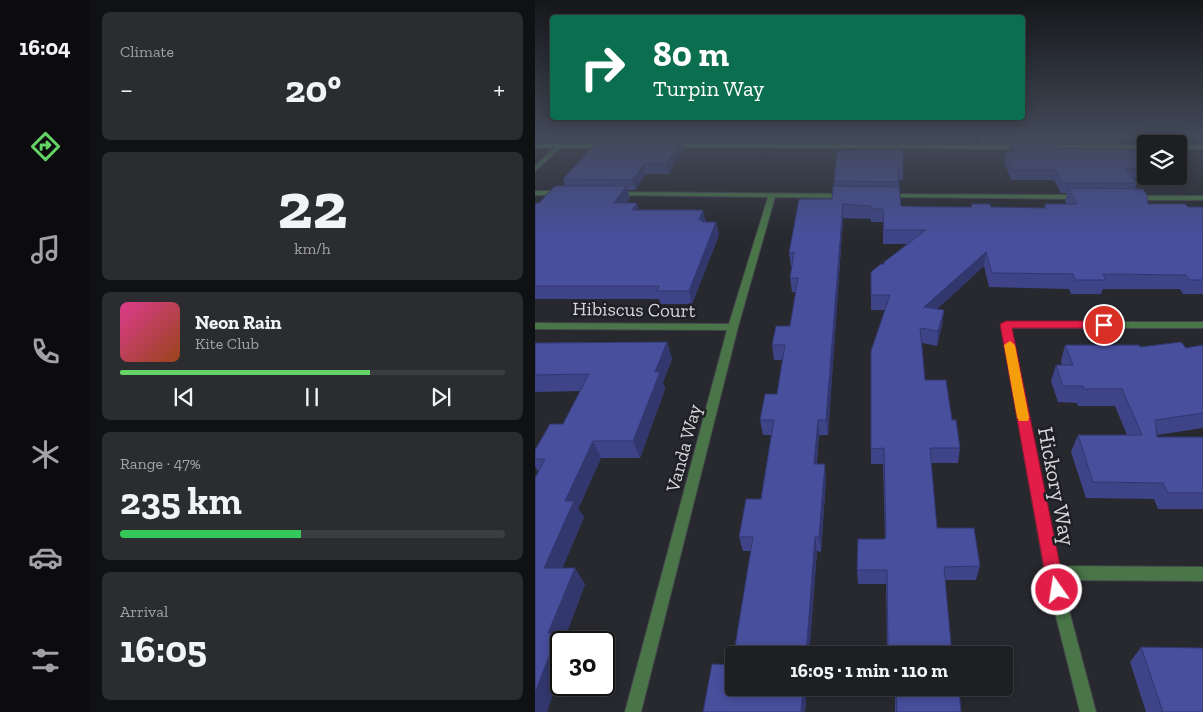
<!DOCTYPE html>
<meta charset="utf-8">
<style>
:root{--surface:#1e1f23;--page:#2b2c30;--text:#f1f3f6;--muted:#a1a2a6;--line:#3c3d41;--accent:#65d467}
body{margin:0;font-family:"Zilla Slab",serif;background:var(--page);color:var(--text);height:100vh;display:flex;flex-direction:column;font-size:19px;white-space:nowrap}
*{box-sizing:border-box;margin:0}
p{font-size:16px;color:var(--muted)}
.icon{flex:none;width:28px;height:28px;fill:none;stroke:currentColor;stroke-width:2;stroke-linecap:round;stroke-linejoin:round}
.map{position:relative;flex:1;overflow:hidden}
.side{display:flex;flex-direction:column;gap:12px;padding:12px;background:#101113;width:445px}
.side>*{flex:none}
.hud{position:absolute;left:15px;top:15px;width:475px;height:105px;border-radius:5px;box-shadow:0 2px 12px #0003,0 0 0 1px var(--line);background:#0b6e4f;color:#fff;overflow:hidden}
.fabs{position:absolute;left:602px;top:135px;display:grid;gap:10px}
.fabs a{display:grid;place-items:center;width:50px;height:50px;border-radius:5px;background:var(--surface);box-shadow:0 2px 12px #0003,0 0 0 1px var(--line);font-size:25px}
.speed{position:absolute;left:15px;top:631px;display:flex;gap:10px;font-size:25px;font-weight:700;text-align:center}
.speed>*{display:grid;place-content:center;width:65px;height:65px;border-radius:50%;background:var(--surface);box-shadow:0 2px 12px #0003,0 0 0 1px var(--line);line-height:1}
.speed .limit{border:2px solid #111;border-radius:8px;background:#fff;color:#111}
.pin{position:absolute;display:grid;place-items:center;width:42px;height:42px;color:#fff;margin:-21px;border:2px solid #fff;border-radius:50%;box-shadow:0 1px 5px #0007}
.me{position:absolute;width:55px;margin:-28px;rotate:347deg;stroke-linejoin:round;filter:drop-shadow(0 0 4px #0008)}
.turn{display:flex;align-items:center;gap:18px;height:105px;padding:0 20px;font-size:22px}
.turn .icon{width:65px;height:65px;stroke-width:2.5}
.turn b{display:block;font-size:35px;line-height:42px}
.big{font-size:38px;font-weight:800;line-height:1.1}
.side .card{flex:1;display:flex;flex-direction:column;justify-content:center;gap:8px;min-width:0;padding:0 18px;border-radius:8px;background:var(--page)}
.side .dial{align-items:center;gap:0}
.dial b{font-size:65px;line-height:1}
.song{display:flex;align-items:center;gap:15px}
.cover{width:60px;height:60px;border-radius:8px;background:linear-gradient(135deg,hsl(330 70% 55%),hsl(20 70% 35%))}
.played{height:5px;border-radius:2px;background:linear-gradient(90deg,var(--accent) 65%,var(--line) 65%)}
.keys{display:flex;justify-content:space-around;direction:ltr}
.heat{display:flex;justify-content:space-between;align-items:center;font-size:28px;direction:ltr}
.charge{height:8px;border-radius:4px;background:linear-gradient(90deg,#34c759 47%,var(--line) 0)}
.trip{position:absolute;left:190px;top:646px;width:288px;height:50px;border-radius:5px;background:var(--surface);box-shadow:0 2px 12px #0003,0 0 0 1px var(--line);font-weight:800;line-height:50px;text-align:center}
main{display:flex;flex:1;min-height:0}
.tabs{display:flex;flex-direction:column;width:90px;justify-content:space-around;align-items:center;background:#0c0c0e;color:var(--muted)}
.tabs .icon{width:35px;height:35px}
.tabs .active{color:var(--accent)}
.tabs b{font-size:22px;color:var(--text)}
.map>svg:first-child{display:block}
</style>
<main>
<nav class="tabs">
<b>16:04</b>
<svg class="icon active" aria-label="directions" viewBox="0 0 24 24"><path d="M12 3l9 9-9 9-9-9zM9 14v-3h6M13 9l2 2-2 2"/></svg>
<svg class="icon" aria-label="music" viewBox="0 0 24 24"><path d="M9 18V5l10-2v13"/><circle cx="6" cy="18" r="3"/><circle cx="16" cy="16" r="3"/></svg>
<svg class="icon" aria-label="phone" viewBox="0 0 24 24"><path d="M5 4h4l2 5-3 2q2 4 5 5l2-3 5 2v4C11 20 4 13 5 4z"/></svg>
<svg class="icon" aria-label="climate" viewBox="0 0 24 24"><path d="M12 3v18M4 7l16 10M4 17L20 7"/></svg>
<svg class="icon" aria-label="car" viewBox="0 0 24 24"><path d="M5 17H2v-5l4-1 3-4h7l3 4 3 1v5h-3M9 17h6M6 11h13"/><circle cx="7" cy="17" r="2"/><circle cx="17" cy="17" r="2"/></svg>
<svg class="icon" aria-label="filters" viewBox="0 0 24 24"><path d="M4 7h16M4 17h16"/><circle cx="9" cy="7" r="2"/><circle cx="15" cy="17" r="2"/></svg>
</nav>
<section class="side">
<div class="card"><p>Climate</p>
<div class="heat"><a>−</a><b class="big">20°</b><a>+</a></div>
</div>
<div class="card dial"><b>22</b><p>km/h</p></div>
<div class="card">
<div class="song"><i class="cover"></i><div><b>Neon Rain</b><p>Kite Club</p></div></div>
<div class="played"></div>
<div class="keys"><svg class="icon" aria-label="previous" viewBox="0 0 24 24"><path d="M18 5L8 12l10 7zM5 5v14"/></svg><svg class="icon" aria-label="pause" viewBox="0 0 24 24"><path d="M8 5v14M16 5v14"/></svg><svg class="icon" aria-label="next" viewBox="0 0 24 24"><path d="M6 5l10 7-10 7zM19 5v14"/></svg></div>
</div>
<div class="card"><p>Range · 47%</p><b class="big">235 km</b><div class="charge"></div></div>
<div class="card"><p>Arrival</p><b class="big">16:05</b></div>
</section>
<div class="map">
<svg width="668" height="712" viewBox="0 0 668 712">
<rect width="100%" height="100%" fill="#28292f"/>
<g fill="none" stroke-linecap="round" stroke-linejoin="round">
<g stroke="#44454b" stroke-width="2">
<g id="minor">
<polygon points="31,137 38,137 0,171 0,166"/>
<polygon points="443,137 449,137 451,148 447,148"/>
<polygon points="0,191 26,191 29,193 26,195 0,195"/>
<polygon points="81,192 309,194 312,196 309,198 240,197 203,327 106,712 90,712 192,330 0,329 0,323 194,324 233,197 79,195 78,194"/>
<polygon points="353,194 544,195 547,197 544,199 351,197 351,195"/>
<polygon points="668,196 668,200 598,200 595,198 598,196"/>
<polygon points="471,322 668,322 668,328 476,328 523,566 668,567 668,581 526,580 561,712 545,712 510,573 466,325"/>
</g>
</g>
<g stroke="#44454b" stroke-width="2">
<g id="secondary">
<polygon points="0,144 71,144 74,146 71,148 0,148"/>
<polygon points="133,144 486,145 489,147 486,149 131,147 131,145"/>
<polygon points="508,145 611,145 611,149 506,148 505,147"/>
<rect x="644" y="145" width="24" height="4"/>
</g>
</g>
<use href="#minor" fill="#497549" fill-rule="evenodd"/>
<use href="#secondary" fill="#589f58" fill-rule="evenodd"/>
</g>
<g fill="#3e4487">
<polygon points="71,137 155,137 152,142 146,142 147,150 134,174 111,174 100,190 92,190 95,198 91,203 104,210 171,222 181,222 184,235 157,304 125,304 124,299 0,299 0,203 4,203 30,186 28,179 72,141"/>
<polygon points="468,137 513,137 513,141 523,148 611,164 611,178 598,178 602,183 600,188 613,204 653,207 668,207 668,294 648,294 645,289 568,289 566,294 536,294 534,289 454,287 449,266 402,309 409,310 407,325 402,346 387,343 390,380 417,420 425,448 423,463 396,463 402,528 445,566 441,580 410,580 417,655 352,655 351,584 323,584 322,570 350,539 348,464 336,464 336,351 350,310 336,310 336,272 349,264 373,244 348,244 348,222 336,222 336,219 308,218 293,435 284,435 282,464 291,479 286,552 282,551 274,655 199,655 199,688 272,688 270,712 168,712 197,665 216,551 208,551 204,537 226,499 236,435 228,435 225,420 242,394 247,360 239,360 237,345 255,326 261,292 257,292 255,278 257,267 256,267 254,253 297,199 299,186 302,151 368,170 368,180 364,180 366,206 436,207 436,204 456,207 509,208 510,204 532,204 530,201 532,193 526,193 519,180 476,180 469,161 471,152 474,152 475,143 470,143"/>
<polygon points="132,342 137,359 128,382 130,389 105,458 66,458 43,509 49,517 27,568 50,584 29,640 31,642 26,642 3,472 0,466 0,450 28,424 45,391 0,392 0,343"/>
<polygon points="530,345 651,348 668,345 668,428 622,435 622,437 668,437 668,509 623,509 619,499 551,498 536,452 543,435 592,435 580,406 543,406 542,403 523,402 516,381 521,365 527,365 526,361"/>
<polygon points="606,647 668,712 611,712 595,662"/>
<polygon points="360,688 424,688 426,712 360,712"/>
</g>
<g fill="#32376e">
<polygon points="151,137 155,137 152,142"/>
<polygon points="145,141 147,150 134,174 131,164"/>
<polygon points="109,164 111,174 100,190 97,180"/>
<polygon points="91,186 95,198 83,215 79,203"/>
<polygon points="102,203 105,215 97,210"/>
<polygon points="308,204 308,218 293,435 291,420"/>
<polygon points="168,210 171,222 171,232 164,220"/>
<polygon points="181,222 184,235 157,304 154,291"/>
<polygon points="451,252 449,266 388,322 389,307"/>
<polygon points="409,310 407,325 402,346 403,331"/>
<polygon points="132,342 137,359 128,382 130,389 105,458 98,441 120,372"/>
<polygon points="283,420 284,435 280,479 279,464"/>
<polygon points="58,441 66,458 43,509 49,517 21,584 9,568 30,501"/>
<polygon points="290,464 291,479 286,552 284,537"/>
<polygon points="280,537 282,551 274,655 271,655"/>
<polygon points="40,568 50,584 29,640 31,642 26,642 26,672 12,712 0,712 0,693 13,633"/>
<polygon points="268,688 272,688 270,712 266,712"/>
</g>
<g fill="#484f9d" stroke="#32376e">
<polygon points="71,137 151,137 151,138"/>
<polygon points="471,137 513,137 514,138 471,138"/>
<polygon points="63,141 145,141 131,164 109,164 97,180 28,179"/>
<polygon points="475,141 519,141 523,148 599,149 611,164 611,168 591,168 602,183 528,183 521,170 478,170 471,152 480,152"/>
<polygon points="365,149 365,151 368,151 368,170 363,170 364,182 299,181 302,151"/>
<polygon points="20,186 91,186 79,203 102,203 97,210 168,210 164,220 168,220 167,222 181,222 154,291 122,291 124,286 0,286 0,203 4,203"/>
<polygon points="298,186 364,187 366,206 388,207 437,207 436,204 455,204 456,207 511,208 510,204 542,204 533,188 608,189 612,195 613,204 650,204 653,207 668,207 668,280 654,280 651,275 568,274 571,280 540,280 538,274 457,273 451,252 389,307 409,310 403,331 385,328 390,380 411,380 417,420 421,420 425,448 395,448 402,528 439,528 445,566 409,567 417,655 360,655 360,648 353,648 352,570 322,570 323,539 350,539 351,535 349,448 336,449 336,351 355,295 336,295 336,272 346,264 349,264 349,262 391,230 349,230 348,209 336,209 336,206 308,204 291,420 283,420 279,464 290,464 284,537 280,537 271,655 199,655 199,688 268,688 266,712 168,712 177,664 197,665 218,537 204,537 211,499 226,499 239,420 225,420 230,394 242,394 250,345 237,345 241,326 255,326 263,278 255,278 259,252 254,253 264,199 297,199"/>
<polygon points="132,342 120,372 125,372 98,441 58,441 30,501 39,501 9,568 40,568 13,633 23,633 0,693 0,478 10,459 0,459 0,450 15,424 28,424 54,374 0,375 0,343"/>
<polygon points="646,342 651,348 668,345 668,413 620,420 622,437 668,437 668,493 633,493 628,483 558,482 543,435 607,435 587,389 549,389 548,386 528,386 521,365 538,365 530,345 604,345 605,347"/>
<polygon points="606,647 668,648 668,712 628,712"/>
<polygon points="361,688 424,688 426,712 362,712"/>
</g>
<linearGradient id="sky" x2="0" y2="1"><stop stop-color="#16171a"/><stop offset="0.58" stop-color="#424958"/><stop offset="1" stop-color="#424958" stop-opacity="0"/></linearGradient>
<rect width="668" height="237" fill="url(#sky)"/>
<polygon fill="#e11d48" stroke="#92132f" points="471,321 569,321 575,325 569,328 477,328 530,590 527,596 522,598 516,596 513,590 465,324"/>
<polygon fill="#f59e0b" points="475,341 480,345 494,417 493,421 484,421 482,417 469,345"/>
<g text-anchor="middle" stroke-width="5" stroke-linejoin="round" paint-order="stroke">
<g font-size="19" fill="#d7d7db" stroke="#1f2025">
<text transform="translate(99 309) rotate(1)" y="7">Hibiscus Court</text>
<text transform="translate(148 448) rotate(-75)" y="7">Vanda Way</text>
</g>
<g font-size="22" fill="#d7d7db" stroke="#1f2025">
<text transform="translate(522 486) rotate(79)" y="8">Hickory Way</text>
</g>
</g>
</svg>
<div class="fabs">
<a><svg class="icon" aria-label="layers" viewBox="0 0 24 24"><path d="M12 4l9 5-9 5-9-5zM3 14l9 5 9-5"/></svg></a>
</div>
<div class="speed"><div class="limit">30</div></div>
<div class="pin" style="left:569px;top:325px;background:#d93025"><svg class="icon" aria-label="arrive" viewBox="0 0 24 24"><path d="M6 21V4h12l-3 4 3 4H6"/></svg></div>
<svg class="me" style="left:522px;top:590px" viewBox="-20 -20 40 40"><circle r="17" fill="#e11d48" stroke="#fff" stroke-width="3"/><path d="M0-11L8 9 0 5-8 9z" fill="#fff"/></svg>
<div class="trip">16:05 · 1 min · 110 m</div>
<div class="hud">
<div class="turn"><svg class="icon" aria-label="right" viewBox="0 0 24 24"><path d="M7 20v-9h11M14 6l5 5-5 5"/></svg><div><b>80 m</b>Turpin Way</div></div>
</div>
</div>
</main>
